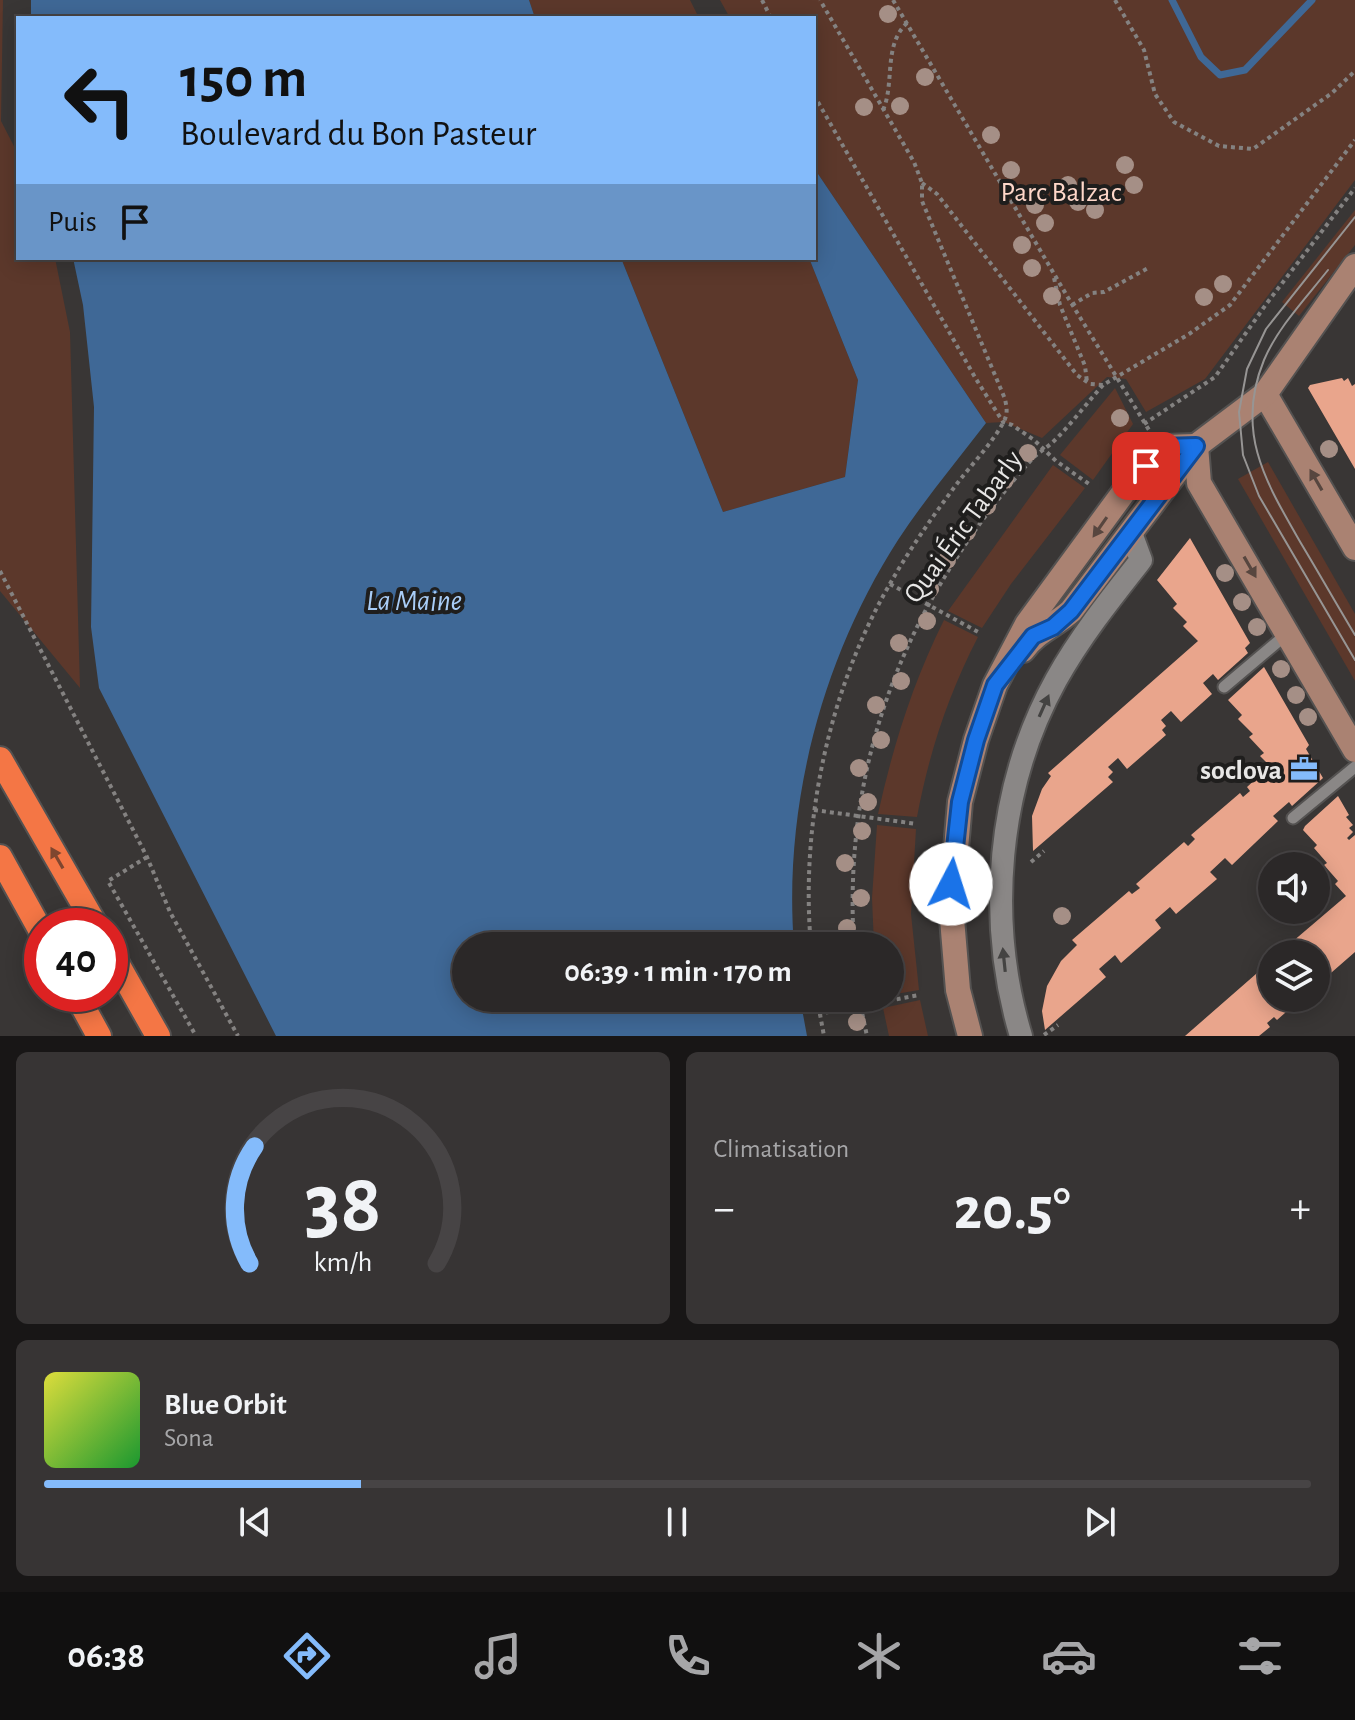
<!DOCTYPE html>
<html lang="fr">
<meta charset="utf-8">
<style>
:root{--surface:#2b2828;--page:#373434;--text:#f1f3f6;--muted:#a6a6a8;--line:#474445;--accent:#84bbfb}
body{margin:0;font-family:"Alegreya Sans",sans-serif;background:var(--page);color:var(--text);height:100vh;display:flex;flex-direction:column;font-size:30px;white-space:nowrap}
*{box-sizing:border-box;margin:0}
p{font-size:26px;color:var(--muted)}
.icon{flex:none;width:44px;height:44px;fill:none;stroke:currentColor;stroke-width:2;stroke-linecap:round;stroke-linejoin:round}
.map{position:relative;height:1036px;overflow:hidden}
.details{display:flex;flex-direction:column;gap:16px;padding:16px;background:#181616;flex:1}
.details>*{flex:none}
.banner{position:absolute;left:16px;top:16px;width:800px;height:244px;border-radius:0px;box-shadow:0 4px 20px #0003,0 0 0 2px var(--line);background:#84bbfb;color:#111;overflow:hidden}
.controls{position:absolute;left:1258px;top:852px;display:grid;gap:16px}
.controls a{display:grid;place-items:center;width:72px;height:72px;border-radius:50%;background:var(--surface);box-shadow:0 4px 20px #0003,0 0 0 2px var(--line);font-size:40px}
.speed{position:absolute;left:24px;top:908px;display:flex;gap:16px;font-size:40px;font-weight:700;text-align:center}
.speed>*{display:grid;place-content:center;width:104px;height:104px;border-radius:50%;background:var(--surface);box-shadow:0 4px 20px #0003,0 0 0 2px var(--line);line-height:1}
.speed .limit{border:12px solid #d22;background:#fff;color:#111}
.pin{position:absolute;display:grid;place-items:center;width:68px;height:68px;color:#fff;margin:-34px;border-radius:16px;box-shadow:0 4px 12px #0006}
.me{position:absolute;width:88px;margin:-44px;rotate:5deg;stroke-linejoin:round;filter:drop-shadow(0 0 6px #0008)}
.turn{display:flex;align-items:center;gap:28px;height:168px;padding:0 32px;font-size:36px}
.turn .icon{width:104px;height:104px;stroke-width:2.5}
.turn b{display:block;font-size:56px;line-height:68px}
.then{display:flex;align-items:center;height:76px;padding:0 32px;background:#0003;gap:16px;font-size:30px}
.big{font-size:60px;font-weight:600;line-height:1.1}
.details .tile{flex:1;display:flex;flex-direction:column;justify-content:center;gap:12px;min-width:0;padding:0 28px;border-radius:12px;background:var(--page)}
.details .dial{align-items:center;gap:0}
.dial svg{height:208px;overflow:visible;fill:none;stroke:var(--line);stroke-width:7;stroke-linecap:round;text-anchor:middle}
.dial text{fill:var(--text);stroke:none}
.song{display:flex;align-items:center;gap:24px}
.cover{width:96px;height:96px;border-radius:12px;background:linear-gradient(135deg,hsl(60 70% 55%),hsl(130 70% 35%))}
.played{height:8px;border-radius:4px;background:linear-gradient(90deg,var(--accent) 25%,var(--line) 25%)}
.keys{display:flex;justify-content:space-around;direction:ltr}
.heat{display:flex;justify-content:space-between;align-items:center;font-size:44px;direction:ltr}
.details .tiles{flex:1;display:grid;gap:16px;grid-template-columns:1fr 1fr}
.tile:last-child{grid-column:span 2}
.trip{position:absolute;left:452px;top:932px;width:452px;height:80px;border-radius:40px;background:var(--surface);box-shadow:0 4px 20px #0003,0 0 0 2px var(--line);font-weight:600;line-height:80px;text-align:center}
.tab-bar{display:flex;height:128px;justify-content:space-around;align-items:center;background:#111010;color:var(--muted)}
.tab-bar .icon{width:56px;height:56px}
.tab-bar .selected{color:var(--accent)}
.tab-bar b{font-size:36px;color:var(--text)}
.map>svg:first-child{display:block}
</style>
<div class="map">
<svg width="1355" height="1036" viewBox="0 0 1355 1036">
<rect width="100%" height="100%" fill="#393635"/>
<g fill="#5c382b">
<polygon points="0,0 3,0 1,121 18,154 18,258 55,258 70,332 80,688 0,591"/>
<polygon points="529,0 690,0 699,18 535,18"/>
<polygon points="720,0 1355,0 1355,180 1205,379 1146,412 1126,379 1107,377 1042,438 1004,422 986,423 814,168 814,18 730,18"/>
<polygon points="1355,210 1355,245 1299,316 1282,302"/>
<polygon points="621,258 809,258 858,380 845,477 723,512"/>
<polygon points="1115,388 1133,424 1093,480 1060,455"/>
<polygon points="1268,462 1355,614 1355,681 1238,479"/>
<polygon points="1053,465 1085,488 1011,584 982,628 948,611"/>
<path d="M 944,620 L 978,637 C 948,695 929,753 917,817 L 878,814 C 893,746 913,682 944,620 Z"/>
<polygon points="877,825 916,829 911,914 919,990 890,995 890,946 874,945 872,898"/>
<polygon points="920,1000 928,1036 889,1036 883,1008"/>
</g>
<g fill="#3f6896">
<polygon points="31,0 529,0 535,18 31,18"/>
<path d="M 814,168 L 986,423 C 956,462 925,499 898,540 C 822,658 783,806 794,946 L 466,946 L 466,998 L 800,998 L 807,1036 L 276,1036 L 99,688 L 91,627 L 94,407 L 83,305 L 73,258 L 621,258 L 723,512 L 845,477 L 858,380 L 809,258 L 814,258 Z"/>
</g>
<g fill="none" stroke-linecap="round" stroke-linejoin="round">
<polyline stroke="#3f6896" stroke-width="7" points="1172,0 1201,57 1220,75 1245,70 1312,0"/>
</g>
<g fill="#e9a58c">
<polygon points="1342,378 1344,381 1348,378 1352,386 1355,384 1355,469 1308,388 1310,385"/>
<polygon points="1190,538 1250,643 1245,648 1248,653 1218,680 1213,674 1203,683 1212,694 1181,722 1171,711 1161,720 1166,726 1162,730 1166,735 1127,769 1118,758 1108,767 1113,772 1108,777 1113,782 1033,851 1032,816 1042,789 1051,776 1048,773 1198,641 1183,626 1187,622 1173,608 1177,604 1157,580"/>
<polygon points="1264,667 1309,745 1306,749 1323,778 1292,806 1289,802 1273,816 1278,821 1232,865 1225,858 1210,872 1217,879 1176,914 1170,907 1155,920 1161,928 1121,963 1115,955 1099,969 1106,977 1045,1030 1042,1011 1047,986 1061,961 1077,945 1072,940 1129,891 1132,894 1140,888 1136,884 1184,842 1188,846 1195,839 1191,835 1240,793 1243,797 1250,791 1247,787 1270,766 1260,756 1264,753 1249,737 1253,734 1238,719 1242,715 1228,700"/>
<polygon points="1338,796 1349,815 1346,817 1353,825 1349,828 1353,832 1347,838 1349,840 1355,835 1355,952 1316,986 1316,954 1278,954 1346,896 1335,884 1338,881 1324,865 1327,863 1314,848 1317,845 1303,830 1305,826"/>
<polygon points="1272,960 1272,998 1302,998 1277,1020 1274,1017 1267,1023 1270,1027 1259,1036 1185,1036"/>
</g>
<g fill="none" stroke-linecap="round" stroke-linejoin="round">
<g stroke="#545251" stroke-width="15">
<g id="lane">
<polyline points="1224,687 1288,633"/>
<polyline points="1293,818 1355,767"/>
</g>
</g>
<g stroke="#545251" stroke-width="26">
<path id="street" d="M 1021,1036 C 986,920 997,787 1056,680 C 1080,637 1111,598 1141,560 L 1131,533"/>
</g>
<g stroke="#545251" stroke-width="28">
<g id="secondary">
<polyline points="1265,394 1355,548"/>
<polyline points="1196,446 1199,483 1355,750"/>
<path d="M 1023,650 C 1036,632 1054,626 1071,611 L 1196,446 L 1265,394 L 1355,266"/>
<polyline points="970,1036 958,990 951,907 960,802 976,740 995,685 1027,624 1129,485 1163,447 1196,446"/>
</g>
</g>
<g stroke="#545251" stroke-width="28">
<g id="highway">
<polyline points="0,759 96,926"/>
<polyline points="0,857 42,933"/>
<polyline points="110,951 158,1036"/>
<polyline points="76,994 99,1036"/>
</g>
</g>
<g stroke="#848281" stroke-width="4" stroke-dasharray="4 4" stroke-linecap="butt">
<polyline points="762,0 771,18"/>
<polyline points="893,0 1070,301 1149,430"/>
<polyline points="1115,0 1144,50 1155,94 1174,122 1219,146 1253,149 1332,93 1355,71"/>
<polyline points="814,95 976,379 1003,422 1012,425 1034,440 1056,461 1089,484"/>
<path d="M 883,110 C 895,83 883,45 907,23"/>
<polyline points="922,183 937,194 1077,375 1090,384 1103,385 1189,334 1230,305 1355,140"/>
<polyline points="1054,278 1060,305 1085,366 1087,382"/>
<polyline points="1072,305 1092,293 1104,292 1150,267"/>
<polyline points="1144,424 1215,377 1267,303 1355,188"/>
<polyline points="0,571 147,857 170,912 238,1036"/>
<polyline points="890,584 980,633"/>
<polyline points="814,810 917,824"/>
<polyline points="147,857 108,881 196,1036"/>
<polyline points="1031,862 1044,851"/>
<path d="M 811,946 C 800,824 829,688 891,582 C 911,547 935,513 959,481 C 974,462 992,443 1003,423 C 1008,414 1007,409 1005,399 L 922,201 L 922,183 L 914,162 L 820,0"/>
<path d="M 854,946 C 842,758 908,599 1032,459 C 1039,452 1048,447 1055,440 C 1072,423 1087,403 1103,385"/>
<polyline points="817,998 824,1036"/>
<polyline points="859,998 867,1036"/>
<polyline points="818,1014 919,995"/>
<polyline points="1044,1035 1058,1025"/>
</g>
<use href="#lane" stroke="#8a8786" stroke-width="11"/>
<use href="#street" stroke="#8a8786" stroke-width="22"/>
<use href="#secondary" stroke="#aa8272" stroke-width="24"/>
<use href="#highway" stroke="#f47645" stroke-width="24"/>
<g stroke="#979594" stroke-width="2">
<polyline points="1355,217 1266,329 1247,369 1239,412 1243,455 1259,496 1355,660"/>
<path d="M 1328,270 C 1306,298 1278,327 1264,360 C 1234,433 1267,484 1302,545 C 1320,575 1337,605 1355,635"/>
</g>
</g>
<g fill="#a58f86">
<circle cx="888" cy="14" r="9"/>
<circle cx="925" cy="77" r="9"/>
<circle cx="900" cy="106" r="9"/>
<circle cx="864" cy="107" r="9"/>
<circle cx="991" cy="135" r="9"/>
<circle cx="1125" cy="165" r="9"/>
<circle cx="1011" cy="170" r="9"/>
<circle cx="1068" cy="185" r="9"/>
<circle cx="1134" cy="185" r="9"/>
<circle cx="1078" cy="202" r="9"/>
<circle cx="1035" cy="205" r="9"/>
<circle cx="1095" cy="210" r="9"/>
<circle cx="1045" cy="223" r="9"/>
<circle cx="1022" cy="245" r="9"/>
<circle cx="1032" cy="268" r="9"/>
<circle cx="1223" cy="284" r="9"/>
<circle cx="1052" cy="296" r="9"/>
<circle cx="1204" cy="297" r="9"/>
<circle cx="1120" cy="418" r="9"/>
<circle cx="1329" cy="449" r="9"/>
<circle cx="1028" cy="453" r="9"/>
<circle cx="1005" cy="480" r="9"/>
<circle cx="987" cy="506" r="9"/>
<circle cx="967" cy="532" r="9"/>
<circle cx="947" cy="560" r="9"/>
<circle cx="1225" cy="573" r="9"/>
<circle cx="930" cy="589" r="9"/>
<circle cx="1242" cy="602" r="9"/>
<circle cx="927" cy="621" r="9"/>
<circle cx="1257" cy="627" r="9"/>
<circle cx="899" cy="643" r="9"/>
<circle cx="1281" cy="669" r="9"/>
<circle cx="901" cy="681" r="9"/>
<circle cx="1296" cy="695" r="9"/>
<circle cx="876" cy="705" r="9"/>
<circle cx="1308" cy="717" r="9"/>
<circle cx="881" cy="740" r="9"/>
<circle cx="859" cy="768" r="9"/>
<circle cx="868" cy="802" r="9"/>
<circle cx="862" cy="831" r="9"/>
<circle cx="845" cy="863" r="9"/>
<circle cx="861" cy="898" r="9"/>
<circle cx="1062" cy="916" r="9"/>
<circle cx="847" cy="928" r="9"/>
<circle cx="857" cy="1022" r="9"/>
</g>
<defs><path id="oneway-solid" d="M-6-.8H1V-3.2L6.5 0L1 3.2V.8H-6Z" transform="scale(2)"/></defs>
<g fill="#57463f">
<use href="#oneway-solid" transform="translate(1316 480) rotate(-120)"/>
<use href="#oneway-solid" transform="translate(1100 527) rotate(125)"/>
<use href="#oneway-solid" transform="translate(1250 567) rotate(60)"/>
</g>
<g fill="#444342">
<use href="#oneway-solid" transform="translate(1044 706) rotate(-66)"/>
<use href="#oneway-solid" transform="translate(1004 960) rotate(-96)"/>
</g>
<use fill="#7f462f" href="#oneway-solid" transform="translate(57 858) rotate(-120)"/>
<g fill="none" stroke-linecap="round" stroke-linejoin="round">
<g stroke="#114b97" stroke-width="20">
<polyline id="route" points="951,884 960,802 976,740 995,685 1033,636 1053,627 1071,611 1196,446 1163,447 1146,466"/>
</g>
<use href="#route" stroke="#1a73e8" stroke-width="14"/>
</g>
<defs>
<g id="office-bare" transform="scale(2.16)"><path d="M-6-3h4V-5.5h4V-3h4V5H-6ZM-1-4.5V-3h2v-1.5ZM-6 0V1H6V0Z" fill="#84bbfb" stroke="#1f1e1d" stroke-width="2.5" paint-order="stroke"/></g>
</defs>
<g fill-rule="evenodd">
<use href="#office-bare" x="1304" y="769"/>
</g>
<g text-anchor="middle" stroke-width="8" stroke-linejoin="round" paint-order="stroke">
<g font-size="28" fill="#fed7c9" stroke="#1f1e1d">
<text x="1061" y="201">Parc Balzac</text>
</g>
<g font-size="28" fill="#e8e7e6" stroke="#1f1e1d">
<text transform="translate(962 526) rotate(-54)" y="10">Quai Éric Tabarly</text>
</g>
<g font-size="28" font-weight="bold" fill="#e8e7e6" stroke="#1f1e1d" text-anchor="end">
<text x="1282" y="779">soclova</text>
</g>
<g font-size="30" font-style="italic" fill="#a9cdf7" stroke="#1f1e1d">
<text x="414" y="610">La Maine</text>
</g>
</g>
</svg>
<div class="controls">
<a><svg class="icon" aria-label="sound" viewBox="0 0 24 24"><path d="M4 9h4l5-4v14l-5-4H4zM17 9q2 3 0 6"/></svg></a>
<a><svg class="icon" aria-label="layers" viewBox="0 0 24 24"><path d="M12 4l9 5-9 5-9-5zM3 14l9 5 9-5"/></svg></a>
</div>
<div class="speed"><div class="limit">40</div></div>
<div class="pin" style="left:1146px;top:466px;background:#d93025"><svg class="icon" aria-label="arrive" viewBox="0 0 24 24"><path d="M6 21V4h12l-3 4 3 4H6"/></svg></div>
<svg class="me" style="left:951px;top:884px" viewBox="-20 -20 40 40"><circle r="19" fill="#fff"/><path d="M0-13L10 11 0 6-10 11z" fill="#1a73e8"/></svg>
<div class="trip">06:39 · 1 min · 170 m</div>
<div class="banner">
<div class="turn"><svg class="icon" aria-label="left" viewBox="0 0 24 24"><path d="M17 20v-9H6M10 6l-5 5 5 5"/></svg><div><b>150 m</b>Boulevard du Bon Pasteur</div></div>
<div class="then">Puis<svg class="icon" aria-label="arrive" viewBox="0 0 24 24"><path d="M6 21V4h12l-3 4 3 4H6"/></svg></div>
</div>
</div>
<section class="details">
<div class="tiles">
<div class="tile dial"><svg viewBox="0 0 100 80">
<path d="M14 69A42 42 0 1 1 86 69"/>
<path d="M14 69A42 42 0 0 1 16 24" stroke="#84bbfb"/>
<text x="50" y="56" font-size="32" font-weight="700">38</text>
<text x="50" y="72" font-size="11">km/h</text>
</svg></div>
<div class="tile"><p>Climatisation</p>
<div class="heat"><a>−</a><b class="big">20.5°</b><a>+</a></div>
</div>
<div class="tile">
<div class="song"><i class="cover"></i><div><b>Blue Orbit</b><p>Sona</p></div></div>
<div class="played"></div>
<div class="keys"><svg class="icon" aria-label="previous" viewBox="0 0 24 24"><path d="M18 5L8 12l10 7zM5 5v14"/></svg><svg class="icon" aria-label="pause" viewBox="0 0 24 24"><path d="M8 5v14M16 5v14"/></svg><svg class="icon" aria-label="next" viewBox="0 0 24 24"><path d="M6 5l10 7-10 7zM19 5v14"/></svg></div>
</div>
</div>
</section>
<nav class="tab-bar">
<b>06:38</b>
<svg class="icon selected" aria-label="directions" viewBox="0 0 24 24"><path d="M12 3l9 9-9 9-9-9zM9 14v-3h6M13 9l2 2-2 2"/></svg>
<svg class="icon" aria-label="music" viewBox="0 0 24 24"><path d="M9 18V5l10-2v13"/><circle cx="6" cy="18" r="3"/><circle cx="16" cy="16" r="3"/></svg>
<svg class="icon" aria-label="phone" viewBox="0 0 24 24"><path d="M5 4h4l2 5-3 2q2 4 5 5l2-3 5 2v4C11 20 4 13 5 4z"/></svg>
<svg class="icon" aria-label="climate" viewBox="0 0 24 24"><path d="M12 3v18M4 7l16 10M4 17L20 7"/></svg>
<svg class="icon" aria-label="car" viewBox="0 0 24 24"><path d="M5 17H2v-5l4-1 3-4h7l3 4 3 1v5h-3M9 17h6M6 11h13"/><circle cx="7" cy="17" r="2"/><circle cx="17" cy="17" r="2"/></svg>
<svg class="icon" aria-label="filters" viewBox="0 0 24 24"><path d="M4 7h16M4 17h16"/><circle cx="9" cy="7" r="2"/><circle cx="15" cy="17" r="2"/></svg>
</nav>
